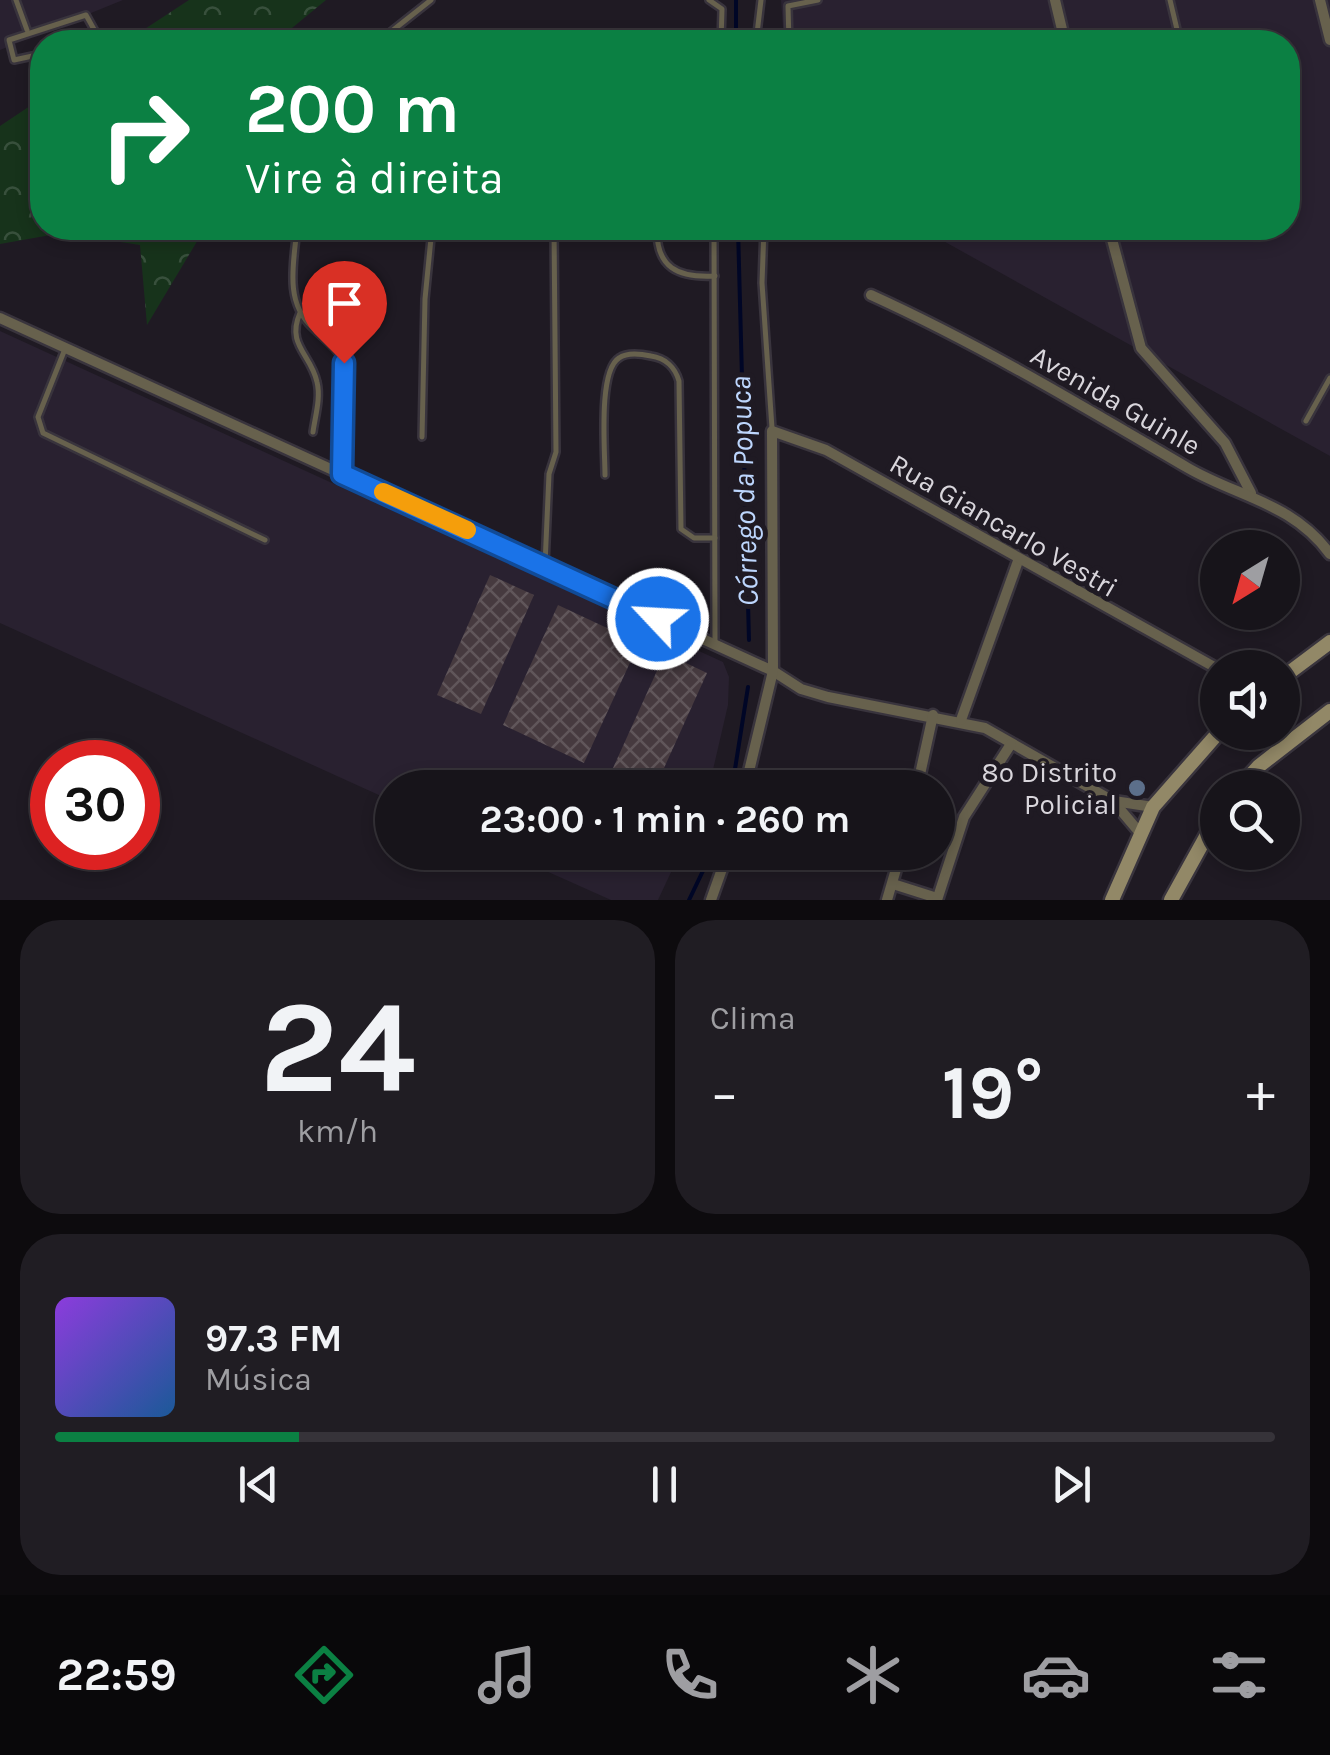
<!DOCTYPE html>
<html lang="pt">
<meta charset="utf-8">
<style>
:root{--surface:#17141a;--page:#201d23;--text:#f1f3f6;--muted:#9e9ea2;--line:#363339;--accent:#0b8043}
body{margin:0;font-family:Karla,sans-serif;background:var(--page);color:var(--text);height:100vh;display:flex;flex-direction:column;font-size:38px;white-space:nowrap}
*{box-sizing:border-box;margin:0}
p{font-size:32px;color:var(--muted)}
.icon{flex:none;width:55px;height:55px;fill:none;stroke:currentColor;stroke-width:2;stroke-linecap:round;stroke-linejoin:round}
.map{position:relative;height:900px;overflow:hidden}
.sheet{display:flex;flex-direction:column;gap:20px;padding:20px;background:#0d0b0e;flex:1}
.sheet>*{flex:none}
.banner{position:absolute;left:30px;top:30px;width:1270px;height:210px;border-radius:40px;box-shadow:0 5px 15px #0003,0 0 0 2px var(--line);background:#0b8043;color:#fff;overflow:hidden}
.needle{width:65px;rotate:217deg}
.controls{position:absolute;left:1200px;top:530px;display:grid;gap:20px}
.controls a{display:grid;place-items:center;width:100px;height:100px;border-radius:50%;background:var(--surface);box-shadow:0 5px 15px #0003,0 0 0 2px var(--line);font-size:50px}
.speed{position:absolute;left:30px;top:740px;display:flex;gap:20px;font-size:50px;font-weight:700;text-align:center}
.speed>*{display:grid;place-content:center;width:130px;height:130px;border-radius:50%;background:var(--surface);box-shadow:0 5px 15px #0003,0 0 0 2px var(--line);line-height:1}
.speed .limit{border:15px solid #d22;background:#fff;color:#111}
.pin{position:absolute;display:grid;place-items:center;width:85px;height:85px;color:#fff;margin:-102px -42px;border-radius:50% 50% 50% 0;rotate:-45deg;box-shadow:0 0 10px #0007}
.pin .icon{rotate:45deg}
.me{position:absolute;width:110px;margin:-55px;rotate:295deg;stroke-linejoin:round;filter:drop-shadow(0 0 8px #0008)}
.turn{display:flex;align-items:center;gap:35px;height:210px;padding:0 50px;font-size:45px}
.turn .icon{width:130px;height:130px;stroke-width:2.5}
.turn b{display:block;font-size:70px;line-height:85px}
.big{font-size:75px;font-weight:700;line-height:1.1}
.sheet .card{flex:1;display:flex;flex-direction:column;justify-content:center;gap:15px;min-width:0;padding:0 35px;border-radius:40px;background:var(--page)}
.sheet .dial{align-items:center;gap:0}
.dial b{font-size:130px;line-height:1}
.song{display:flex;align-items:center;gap:30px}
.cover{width:120px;height:120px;border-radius:15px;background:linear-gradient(135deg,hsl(270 70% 55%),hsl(210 70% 35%))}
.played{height:10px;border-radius:5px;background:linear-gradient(90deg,var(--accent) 20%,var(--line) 20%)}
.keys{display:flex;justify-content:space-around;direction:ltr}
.heat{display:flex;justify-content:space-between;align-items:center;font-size:55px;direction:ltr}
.sheet .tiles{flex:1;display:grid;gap:20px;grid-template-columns:1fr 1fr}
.card:last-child{grid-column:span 2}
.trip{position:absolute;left:375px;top:770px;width:580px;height:100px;border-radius:50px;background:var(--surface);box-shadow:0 5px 15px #0003,0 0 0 2px var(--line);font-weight:700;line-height:100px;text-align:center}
.tab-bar{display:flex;height:160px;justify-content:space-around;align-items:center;background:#09080a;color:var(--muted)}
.tab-bar .icon{width:70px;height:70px}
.tab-bar .current{color:var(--accent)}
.tab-bar b{font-size:45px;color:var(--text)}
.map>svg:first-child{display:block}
</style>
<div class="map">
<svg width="1330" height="900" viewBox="0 0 1330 900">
<defs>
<pattern id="forest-crowns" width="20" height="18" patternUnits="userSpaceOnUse" patternTransform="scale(2.5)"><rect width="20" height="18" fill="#17331b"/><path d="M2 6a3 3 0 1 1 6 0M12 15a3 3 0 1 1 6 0" fill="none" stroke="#38503c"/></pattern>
<pattern id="building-cross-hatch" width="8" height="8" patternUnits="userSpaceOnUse" patternTransform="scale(2.5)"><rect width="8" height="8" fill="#463a3f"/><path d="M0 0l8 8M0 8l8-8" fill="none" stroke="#60565a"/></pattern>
</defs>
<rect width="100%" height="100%" fill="#1f1a23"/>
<g fill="#292130">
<polygon points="0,0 123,0 0,50"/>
<polygon points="781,0 1330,0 1330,456 920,228 1288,228 1288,42 784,42"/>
<polygon points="0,331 723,662 729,677 728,705 709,787 392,788 392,801 0,623"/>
<polygon points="506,853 680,853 658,900 611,900"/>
</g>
<g fill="url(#forest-crowns)">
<polygon points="189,0 326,0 275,42 125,42"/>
<polygon points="42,98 42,228 205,228 147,325 140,245 62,233 0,244 0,126"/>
</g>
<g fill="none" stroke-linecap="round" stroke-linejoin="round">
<g stroke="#000626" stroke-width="4">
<polyline points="736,0 736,42"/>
<polyline points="738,228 749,640"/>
<polyline points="732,788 748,687"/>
<polyline points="689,900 712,852"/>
</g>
</g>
<g fill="url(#building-cross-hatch)">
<polygon points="490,575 534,595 481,714 437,695"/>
<polygon points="558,605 639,643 584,763 503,725"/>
<polygon points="665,653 707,673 655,788 604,788"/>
</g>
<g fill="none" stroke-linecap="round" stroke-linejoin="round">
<g stroke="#39343d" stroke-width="10">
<g id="lane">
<polyline points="16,0 27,30"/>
<polyline points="709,0 722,9 721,42"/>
<polyline points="1170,0 1180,42"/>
<polyline points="378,42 431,0"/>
<polyline points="756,42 761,0"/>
<polyline points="789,42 788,6 818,0"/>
<polyline points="42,54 14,60 9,40 86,15 96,33 84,42"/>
<path d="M 297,228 C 294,262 284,301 312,327 C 325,340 336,347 345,363 L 342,471"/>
<path d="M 657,228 C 656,268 678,278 715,276"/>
<polyline points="714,228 715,642"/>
<polyline points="764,228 762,283 772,428"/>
<path d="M 300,313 C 286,345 311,354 317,382 C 321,398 315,417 313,432"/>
<polyline points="65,349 38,417 43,433 265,540"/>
<polyline points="1306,421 1330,378"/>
<polyline points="422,437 425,299 432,228"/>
<path d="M 605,475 C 605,451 598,371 619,358 C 627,352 642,354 651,356 C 665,358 675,367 679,381 L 681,529 L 694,538 L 715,538"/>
<polyline points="545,565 549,474 556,452 554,228"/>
</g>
</g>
<g stroke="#39343d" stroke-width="15">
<g id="street">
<polyline points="1055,0 1065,42"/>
<polyline points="1320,0 1330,40"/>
<polyline points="1109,228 1141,348 1225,443 1251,493"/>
<path d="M 871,295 C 981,345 1084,407 1188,468 C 1238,497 1293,503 1330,554"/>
<polyline points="0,318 773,671 801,689 828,697 985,728 1113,801 1140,833"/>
<polyline points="961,720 1018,561"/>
<polyline points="745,788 773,671 772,431 826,450 1218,669"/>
<polyline points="917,788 933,715"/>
<polyline points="1114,801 1153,807"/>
<polyline points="893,884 937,898"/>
<polyline points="711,900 728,852"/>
<polyline points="887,900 901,852"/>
<polyline points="937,900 964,817 1011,744"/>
</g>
</g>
<g stroke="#39343d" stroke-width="19">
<g id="secondary">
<polyline points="1282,678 1330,642"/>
<polyline points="1239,788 1259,766 1330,711"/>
<polyline points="1112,900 1153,807 1219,732"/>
<polyline points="1171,900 1218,815"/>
</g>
</g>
<use href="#lane" stroke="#67614d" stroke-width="5"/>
<use href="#street" stroke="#67614d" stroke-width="10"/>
<use href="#secondary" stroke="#928867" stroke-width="14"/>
</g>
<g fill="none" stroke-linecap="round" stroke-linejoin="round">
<g stroke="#114b97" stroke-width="25">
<polyline id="route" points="344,363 342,474 658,619"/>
</g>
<use href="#route" stroke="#1a73e8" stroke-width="18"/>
<polyline stroke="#f59e0b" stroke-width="18" points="383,492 467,530"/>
</g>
<circle fill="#5c6f8a" stroke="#1f1a23" stroke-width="4" cx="1137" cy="788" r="10"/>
<g text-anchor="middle" stroke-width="10" stroke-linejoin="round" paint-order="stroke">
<g font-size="28" fill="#d9d6dc" stroke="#1f1a23">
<text transform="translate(1116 400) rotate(30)" y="10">Avenida Guinle</text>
<text transform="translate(1004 525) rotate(30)" y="10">Rua Giancarlo Vestri</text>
</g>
<g font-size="28" fill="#d9d6dc" stroke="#1f1a23" text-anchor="end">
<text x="1117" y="782">8º Distrito<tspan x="1117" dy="32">Policial</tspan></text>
</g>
<g font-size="30" font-style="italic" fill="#bdd6fd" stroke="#1f1a23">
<text transform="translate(744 491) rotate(-92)" y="10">Córrego da Popuca</text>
</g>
</g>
</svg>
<div class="controls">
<a><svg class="needle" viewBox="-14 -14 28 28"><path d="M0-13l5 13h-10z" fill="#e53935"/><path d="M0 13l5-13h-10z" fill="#9e9ea2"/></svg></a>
<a><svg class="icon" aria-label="sound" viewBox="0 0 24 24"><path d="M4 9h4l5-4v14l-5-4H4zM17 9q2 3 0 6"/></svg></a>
<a><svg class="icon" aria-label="search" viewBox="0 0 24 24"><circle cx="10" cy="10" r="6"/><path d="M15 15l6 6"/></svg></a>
</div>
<div class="speed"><div class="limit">30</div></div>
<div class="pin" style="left:344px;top:363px;background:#d93025"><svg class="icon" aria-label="arrive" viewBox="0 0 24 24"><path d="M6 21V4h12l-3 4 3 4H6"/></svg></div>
<svg class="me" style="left:658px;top:619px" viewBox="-20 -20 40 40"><circle r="17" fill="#1a73e8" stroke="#fff" stroke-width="3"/><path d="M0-11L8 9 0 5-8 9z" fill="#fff"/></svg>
<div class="trip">23:00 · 1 min · 260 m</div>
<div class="banner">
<div class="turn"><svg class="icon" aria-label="right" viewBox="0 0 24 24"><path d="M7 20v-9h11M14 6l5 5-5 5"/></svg><div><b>200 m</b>Vire à direita</div></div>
</div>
</div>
<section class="sheet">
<div class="tiles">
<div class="card dial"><b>24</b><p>km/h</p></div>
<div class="card"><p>Clima</p>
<div class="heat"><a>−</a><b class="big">19°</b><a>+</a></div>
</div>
<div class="card">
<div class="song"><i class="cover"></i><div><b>97.3 FM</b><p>Música</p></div></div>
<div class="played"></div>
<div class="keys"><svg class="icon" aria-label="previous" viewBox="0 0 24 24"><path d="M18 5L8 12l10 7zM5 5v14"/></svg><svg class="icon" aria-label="pause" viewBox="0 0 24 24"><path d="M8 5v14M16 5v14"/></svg><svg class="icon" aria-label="next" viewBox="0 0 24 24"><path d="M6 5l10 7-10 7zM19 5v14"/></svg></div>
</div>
</div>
</section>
<nav class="tab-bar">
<b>22:59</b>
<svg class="icon current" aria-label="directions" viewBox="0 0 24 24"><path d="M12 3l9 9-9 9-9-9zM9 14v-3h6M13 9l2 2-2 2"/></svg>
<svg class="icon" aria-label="music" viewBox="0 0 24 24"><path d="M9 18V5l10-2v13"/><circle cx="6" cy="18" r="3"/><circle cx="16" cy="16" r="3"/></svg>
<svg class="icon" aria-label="phone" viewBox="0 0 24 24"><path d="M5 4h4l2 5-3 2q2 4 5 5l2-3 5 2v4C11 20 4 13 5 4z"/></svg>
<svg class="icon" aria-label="climate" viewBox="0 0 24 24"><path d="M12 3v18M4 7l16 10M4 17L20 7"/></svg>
<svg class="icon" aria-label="car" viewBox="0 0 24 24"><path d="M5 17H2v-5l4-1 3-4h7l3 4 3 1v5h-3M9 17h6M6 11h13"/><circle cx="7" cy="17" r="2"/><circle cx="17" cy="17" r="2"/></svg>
<svg class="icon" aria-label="filters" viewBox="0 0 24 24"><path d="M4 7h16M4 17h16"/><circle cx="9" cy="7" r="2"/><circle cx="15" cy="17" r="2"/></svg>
</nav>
